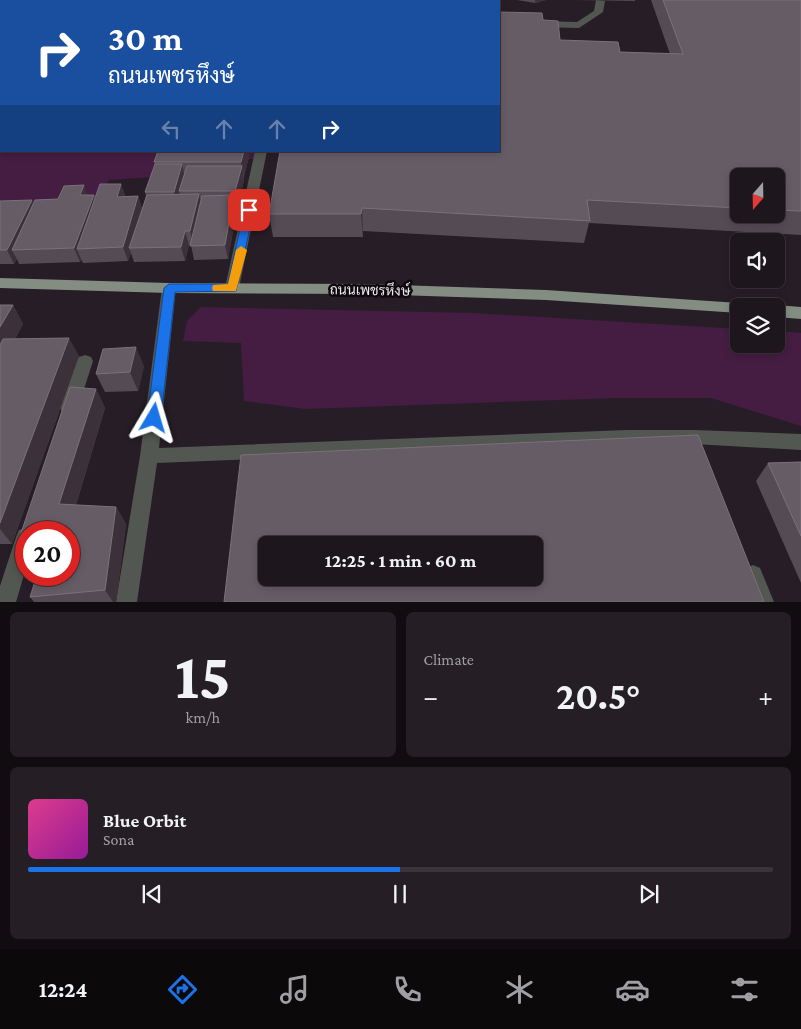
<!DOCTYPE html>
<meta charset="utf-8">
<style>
:root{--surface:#1d161c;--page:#251f25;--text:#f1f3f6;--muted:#a09fa3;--line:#3b353b;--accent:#1a73e8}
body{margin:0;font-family:"Crimson Pro",Sarabun,serif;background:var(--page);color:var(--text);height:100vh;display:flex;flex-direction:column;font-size:19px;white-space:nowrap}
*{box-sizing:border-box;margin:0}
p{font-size:16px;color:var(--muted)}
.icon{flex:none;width:28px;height:28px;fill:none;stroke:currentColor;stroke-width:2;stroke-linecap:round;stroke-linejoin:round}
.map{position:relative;height:602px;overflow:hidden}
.sheet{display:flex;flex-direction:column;gap:10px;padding:10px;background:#100c0f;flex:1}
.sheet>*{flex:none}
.guide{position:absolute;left:0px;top:0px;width:500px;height:152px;box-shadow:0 2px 8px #0003,0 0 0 1px var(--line);background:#1a4fa0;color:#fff;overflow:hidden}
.needle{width:32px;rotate:200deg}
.buttons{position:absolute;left:730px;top:168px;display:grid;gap:10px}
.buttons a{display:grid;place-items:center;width:55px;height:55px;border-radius:8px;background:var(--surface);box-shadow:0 2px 8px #0003,0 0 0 1px var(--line);font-size:25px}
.speed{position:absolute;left:15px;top:521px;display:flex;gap:10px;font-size:25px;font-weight:700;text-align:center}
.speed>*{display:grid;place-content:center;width:65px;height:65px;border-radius:50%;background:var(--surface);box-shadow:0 2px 8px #0003,0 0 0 1px var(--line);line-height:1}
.speed .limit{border:8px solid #d22;background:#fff;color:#111}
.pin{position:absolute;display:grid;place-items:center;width:42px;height:42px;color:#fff;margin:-21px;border-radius:10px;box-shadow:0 2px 8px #0006}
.me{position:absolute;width:55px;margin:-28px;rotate:7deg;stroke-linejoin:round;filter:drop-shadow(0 0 4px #0008)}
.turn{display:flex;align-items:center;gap:18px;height:105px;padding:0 25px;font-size:22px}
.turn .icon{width:65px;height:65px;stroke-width:2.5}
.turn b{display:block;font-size:35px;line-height:42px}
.lanes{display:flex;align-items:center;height:48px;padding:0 25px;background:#0003;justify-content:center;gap:25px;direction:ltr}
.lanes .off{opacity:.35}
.big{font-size:38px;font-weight:700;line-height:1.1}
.sheet .widget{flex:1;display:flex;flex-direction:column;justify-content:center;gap:8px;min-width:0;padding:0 18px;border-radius:8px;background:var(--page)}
.sheet .dial{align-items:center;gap:0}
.dial b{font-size:65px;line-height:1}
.song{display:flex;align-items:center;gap:15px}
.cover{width:60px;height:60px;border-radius:8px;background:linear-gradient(135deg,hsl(330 70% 55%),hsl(300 70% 35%))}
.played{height:5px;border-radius:2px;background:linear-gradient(90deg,var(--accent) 50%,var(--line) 50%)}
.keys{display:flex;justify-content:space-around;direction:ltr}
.heat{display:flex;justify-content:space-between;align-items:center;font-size:28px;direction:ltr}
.sheet .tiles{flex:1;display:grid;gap:10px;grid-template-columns:1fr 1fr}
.widget:last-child{grid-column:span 2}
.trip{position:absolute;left:258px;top:536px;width:285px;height:50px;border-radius:8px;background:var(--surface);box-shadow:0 2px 8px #0003,0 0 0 1px var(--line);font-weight:700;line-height:50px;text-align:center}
.menu{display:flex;height:80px;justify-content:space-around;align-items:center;background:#0c090b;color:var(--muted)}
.menu .icon{width:35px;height:35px}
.menu .current{color:var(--accent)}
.menu b{font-size:22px;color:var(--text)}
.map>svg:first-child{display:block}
</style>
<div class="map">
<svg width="801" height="602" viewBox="0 0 801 602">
<rect width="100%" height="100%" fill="#271d26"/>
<g fill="#451d43">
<polygon points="0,6 1,151 255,151 254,159 161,157 153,177 109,180 93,205 0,210"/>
<polygon points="201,307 473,313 739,329 739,344 776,344 776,331 801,333 801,426 711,398 618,398 305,409 244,401 241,343 183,341 187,321"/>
</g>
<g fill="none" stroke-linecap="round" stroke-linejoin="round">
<g fill="#535751" fill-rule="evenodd">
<polygon points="596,0 605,1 603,12 579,28 499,26 499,20 577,22 594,11"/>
<polygon points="255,151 267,151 239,288 237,292 232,293 227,292 225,288"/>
<polygon points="169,283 174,284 176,288 159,448 627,430 694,430 801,434 801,450 694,444 627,444 157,463 137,602 116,602 140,456 162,288 164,284"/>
<polygon points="85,355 91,357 93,361 78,408 75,413 69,415 63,413 60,408 77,361 79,357"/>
<polygon points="26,528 34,532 26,532 26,568 16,602 0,602 0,586 16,537 19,530"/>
<polygon points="753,565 760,568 774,602 753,602 743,575 746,568"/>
</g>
<g fill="#848d81" fill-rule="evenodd">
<polygon points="0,278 169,283 367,284 546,290 739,303 746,306 739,306 739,313 546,300 367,294 169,293 0,288"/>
<polygon points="776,305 801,307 801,319 776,317 776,306 773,306"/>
</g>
</g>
<g fill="#554b54" fill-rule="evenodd">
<polygon points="36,0 189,0 195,1 40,1"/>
<rect x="218" y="0" width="84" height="1"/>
<polygon points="368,0 393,0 392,1 374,1"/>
<polygon points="464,0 496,0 491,1 466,1"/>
<polygon points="517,0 546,0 535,3"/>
<polygon points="575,0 635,0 635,1"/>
<path d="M 651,0 L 801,0 L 801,235 L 589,223 L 584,243 L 363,231 L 363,237 L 273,237 L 269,214 L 543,20 L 560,40 L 620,52 L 670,54 ZM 739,176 L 776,176 L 776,214 L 739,214 Z"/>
<polygon points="158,151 248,151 249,157 244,176 244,180 238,205 236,205 237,209 228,259 194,260 191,245 189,245 185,261 134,262 131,253 128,261 83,263 81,259 80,262 19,264 17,259 14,264 0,264 0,201 33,204 58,199 88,195 94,195 95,198 138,196 142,209 146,196 145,192 155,165 154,162"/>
<polygon points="0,305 13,305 23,324 15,339 79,356 12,544 0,544"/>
<polygon points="144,366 138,391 105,392 96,374"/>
<polygon points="96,389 105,408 76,505 116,507 126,524 116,602 34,602 30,597 69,575 26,532 26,561 16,548"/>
<polygon points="801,462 801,583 756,481 768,463"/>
</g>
<g fill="#3c313b">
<polygon points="66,0 74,0 75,1 67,1"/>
<polygon points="289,0 302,0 302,1 287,1"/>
<polygon points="482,0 496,0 491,1 482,1"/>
<polygon points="535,0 546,0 535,3"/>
<polygon points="244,151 248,151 249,157 244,176 241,162"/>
<polygon points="182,164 185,178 179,191 180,196 177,205 174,192"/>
<polygon points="242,166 244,180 238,205 235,191"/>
<polygon points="121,184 126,197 117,197"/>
<polygon points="84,185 89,199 80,195"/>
<polygon points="199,194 203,208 194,245 190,231"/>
<polygon points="94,195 99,209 77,249 81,259 80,262 74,248"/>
<polygon points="234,195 237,209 228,259 225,245"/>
<polygon points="138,196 143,210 129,248 131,253 128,261 123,247"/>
<polygon points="32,200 38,214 12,250 17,259 14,264 7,250"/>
<polygon points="362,208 363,231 363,237 361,214"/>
<polygon points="185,231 189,245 185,261 181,247"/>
<polygon points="13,305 23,324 0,366 0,327"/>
<polygon points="69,338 79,356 12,544 0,529 0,523"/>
<polygon points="136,347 144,366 138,391 130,372"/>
<polygon points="96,389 105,408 71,521 59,504"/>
<polygon points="116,507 126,524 116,602 113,602 105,590"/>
</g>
<g fill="#665c65" stroke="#7b717a" fill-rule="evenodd">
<polygon points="75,0 143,0 141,1 84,1"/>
<polygon points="146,0 189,0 195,1 144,1"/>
<polygon points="239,0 289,0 287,1 238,1"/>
<polygon points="663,0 801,0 801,211 776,210 776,176 739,176 739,208 587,200 590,221 362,208 361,214 269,214 280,151 499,151 499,12 542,13 543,20 558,21 560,40 618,42 620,52 683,54"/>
<polygon points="158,151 244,151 241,162 154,162"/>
<polygon points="155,164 182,164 174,192 145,192"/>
<polygon points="187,166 242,166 235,191 179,191"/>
<polygon points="100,184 121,184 117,197 138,196 123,247 77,249"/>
<polygon points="84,185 80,195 94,195 74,248 12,250 35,200 58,199 64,186"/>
<polygon points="199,194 190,231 185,231 181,247 129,248 147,195"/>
<polygon points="234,195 225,245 190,246 202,196"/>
<polygon points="32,200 7,250 0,250 0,201"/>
<polygon points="0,305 13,305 0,327"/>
<polygon points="69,338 0,523 0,345 3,339"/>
<polygon points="136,347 130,372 96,374 103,349"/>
<polygon points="70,387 96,389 59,504 116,507 105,590 30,597 37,575 69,575 69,532 26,532 26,549 16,548"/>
<path d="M 698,435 L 764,602 L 224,602 L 241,455 ZM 266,545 L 534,545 L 534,578 L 266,578 Z"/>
<polygon points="801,462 801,536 768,463"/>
</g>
<polygon fill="#1a73e8" stroke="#114b97" points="249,207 254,210 236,291 175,292 161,418 159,421 154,423 149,421 147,418 164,288 169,284 228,284 244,210"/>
<polygon fill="#f59e0b" points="241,246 247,250 236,291 213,291 212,288 213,285 228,284 236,250"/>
<g text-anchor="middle" stroke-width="5" stroke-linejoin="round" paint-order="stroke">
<g font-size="14" fill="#eee7ed" stroke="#0d090d">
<text transform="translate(370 290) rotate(1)" y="5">ถนนเพชรหึงษ์</text>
</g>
</g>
</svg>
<div class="buttons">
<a><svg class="needle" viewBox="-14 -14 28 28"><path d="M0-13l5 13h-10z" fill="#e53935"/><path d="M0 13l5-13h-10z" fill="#a09fa3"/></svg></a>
<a><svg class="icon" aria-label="sound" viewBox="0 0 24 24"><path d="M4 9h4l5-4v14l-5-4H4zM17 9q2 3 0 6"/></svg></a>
<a><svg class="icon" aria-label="layers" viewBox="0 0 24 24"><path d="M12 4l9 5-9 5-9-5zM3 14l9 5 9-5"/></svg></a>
</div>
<div class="speed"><div class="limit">20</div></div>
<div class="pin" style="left:249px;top:210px;background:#d93025"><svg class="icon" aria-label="arrive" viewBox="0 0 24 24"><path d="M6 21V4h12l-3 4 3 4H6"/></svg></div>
<svg class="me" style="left:154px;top:418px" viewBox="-20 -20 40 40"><path d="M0-17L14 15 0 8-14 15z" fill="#1a73e8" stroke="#fff" stroke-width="4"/></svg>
<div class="trip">12:25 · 1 min · 60 m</div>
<div class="guide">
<div class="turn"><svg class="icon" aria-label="right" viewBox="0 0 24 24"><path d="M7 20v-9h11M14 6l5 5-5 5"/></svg><div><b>30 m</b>ถนนเพชรหึงษ์</div></div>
<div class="lanes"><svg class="icon off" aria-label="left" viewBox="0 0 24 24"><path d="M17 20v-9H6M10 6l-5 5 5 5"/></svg><svg class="icon off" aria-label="ahead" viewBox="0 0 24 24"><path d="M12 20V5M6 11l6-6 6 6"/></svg><svg class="icon off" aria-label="ahead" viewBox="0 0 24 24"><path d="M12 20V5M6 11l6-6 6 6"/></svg><svg class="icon" aria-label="right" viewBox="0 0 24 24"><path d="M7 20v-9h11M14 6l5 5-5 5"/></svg></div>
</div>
</div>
<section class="sheet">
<div class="tiles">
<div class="widget dial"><b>15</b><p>km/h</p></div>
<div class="widget"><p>Climate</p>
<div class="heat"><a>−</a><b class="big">20.5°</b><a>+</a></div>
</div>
<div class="widget">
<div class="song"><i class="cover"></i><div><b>Blue Orbit</b><p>Sona</p></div></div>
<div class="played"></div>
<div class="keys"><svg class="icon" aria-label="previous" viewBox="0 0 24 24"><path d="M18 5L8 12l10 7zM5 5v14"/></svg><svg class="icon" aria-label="pause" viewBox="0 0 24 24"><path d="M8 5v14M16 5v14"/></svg><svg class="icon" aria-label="next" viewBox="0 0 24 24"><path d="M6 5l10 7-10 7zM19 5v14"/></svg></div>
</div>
</div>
</section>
<nav class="menu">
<b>12:24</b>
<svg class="icon current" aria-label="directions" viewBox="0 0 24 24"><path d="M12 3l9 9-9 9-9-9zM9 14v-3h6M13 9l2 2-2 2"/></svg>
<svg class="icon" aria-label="music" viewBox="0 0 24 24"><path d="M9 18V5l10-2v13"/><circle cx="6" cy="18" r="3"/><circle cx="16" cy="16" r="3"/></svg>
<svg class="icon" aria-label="phone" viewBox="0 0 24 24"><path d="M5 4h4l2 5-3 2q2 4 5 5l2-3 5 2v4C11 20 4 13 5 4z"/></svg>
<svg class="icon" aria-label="climate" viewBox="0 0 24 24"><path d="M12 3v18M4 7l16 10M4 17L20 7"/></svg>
<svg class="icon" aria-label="car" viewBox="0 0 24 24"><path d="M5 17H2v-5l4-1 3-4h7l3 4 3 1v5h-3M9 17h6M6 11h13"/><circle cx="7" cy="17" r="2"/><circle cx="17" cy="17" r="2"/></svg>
<svg class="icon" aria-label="filters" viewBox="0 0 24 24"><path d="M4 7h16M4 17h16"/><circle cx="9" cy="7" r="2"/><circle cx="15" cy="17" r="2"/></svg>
</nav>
